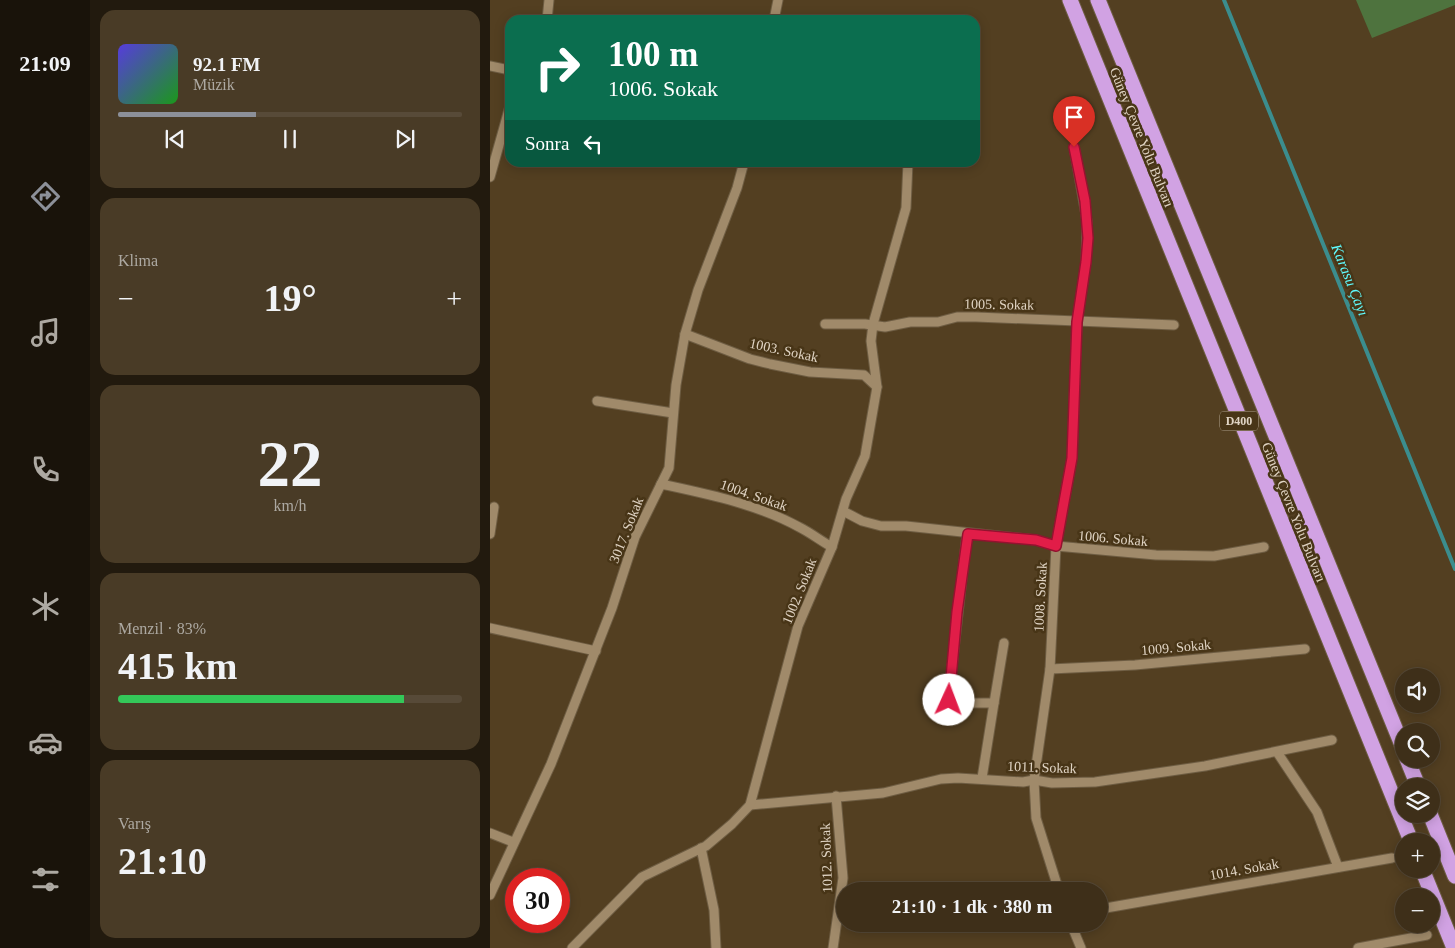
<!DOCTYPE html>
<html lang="tr">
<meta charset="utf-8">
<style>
:root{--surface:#3e2f19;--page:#493b26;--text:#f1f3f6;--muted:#ada9a2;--line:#574a38;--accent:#8c9099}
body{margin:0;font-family:"Times New Roman",serif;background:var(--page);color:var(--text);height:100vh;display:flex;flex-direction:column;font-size:19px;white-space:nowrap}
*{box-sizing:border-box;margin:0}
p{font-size:16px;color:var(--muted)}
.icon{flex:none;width:28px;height:28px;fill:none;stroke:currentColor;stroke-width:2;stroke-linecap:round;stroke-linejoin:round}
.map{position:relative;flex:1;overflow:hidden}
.drawer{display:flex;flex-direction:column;gap:10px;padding:10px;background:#221a0e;width:400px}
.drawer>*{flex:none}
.hud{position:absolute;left:15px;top:15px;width:475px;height:152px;border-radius:15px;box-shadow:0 2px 12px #0003,0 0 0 1px var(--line);background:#0b6e4f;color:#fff;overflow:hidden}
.tools{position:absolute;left:905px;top:668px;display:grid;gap:10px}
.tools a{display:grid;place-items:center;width:45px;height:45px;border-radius:50%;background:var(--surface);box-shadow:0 2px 12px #0003,0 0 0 1px var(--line);font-size:25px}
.speed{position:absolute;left:15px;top:868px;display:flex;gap:10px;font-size:25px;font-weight:700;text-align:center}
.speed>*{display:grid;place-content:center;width:65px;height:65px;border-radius:50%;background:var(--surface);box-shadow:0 2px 12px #0003,0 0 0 1px var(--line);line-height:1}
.speed .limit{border:8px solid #d22;background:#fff;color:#111}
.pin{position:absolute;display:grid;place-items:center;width:42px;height:42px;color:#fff;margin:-51px -21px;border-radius:50% 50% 50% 0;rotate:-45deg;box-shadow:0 0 5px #0007}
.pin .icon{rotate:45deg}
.me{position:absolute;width:55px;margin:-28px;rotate:2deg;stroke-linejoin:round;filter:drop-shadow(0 0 4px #0008)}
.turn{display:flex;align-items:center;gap:18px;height:105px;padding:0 20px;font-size:22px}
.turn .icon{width:65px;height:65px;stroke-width:2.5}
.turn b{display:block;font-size:35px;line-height:42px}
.then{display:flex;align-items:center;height:48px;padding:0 20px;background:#0003;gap:10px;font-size:19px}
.big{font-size:38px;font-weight:800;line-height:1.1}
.drawer .tile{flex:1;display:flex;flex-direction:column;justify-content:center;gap:8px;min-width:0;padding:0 18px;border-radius:15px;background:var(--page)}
.drawer .dial{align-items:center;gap:0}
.dial b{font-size:65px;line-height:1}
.song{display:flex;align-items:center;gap:15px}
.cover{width:60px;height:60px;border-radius:8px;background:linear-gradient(135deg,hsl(250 70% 55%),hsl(120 70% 35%))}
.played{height:5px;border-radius:2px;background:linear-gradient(90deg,var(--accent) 40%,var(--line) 40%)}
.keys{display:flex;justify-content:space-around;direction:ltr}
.heat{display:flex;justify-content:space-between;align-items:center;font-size:28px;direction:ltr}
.charge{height:8px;border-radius:4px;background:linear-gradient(90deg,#34c759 83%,var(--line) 0)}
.trip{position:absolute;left:346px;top:882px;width:272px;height:50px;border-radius:25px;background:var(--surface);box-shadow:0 2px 12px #0003,0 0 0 1px var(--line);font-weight:800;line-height:50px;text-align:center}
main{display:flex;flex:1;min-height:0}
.dock{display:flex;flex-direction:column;width:90px;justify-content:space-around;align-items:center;background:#19130a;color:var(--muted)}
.dock .icon{width:35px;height:35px}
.dock .selected{color:var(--accent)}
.dock b{font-size:22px;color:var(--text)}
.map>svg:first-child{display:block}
</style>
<main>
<nav class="dock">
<b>21:09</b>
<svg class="icon selected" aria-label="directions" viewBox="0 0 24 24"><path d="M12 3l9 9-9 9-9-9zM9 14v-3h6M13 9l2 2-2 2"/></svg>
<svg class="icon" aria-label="music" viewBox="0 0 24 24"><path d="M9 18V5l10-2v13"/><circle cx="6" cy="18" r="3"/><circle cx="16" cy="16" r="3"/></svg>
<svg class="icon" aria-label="phone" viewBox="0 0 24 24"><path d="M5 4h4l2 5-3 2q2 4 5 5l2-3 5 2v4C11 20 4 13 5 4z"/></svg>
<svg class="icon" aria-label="climate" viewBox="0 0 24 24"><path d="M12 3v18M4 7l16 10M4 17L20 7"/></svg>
<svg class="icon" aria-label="car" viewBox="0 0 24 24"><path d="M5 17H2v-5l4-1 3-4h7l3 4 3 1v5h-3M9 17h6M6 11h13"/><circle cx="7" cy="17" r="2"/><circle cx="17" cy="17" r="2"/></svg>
<svg class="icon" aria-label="filters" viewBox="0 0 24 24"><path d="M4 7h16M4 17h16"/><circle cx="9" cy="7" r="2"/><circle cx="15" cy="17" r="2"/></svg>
</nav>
<section class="drawer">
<div class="tile">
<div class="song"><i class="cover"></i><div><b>92.1 FM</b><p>Müzik</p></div></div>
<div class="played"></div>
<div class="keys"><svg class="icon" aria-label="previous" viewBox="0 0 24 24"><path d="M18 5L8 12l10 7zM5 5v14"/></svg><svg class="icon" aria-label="pause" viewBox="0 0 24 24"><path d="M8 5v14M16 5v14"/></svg><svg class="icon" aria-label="next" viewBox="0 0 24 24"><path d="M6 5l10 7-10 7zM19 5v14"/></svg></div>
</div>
<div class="tile"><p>Klima</p>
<div class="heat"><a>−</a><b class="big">19°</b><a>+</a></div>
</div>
<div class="tile dial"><b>22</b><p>km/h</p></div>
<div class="tile"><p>Menzil · 83%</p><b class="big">415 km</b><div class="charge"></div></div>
<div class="tile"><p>Varış</p><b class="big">21:10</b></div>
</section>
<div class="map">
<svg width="965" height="948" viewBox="0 0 965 948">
<rect width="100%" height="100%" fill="#533f21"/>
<polygon fill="#4e733e" points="866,0 965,0 965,5 882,38"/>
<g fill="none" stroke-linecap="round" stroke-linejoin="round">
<polyline stroke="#3b8d8e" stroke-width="4" points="734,0 965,569"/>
<g stroke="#6e5d43" stroke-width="11">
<g id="minor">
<polyline points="57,20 59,0"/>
<polyline points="284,20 288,0"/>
<polyline points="0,66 20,70"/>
<polyline points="0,177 20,106"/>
<polyline points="335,324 375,324 395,327 420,322 448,322 467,317 486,317 684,325"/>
<polyline points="195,334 260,359 280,364 320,372 374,375 387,387"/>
<polyline points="107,401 183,413"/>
<path d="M 171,484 C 217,494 267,504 309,527 C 321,533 331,541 342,547"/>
<polyline points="353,511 372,521 391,526 416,526 546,540 566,546 666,555 724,556 774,547"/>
<polyline points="0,534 4,507"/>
<polyline points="477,534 459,694 459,700 464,703 504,703 492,778"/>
<polyline points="0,628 106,651"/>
<polyline points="560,669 645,665 815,649"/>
<polyline points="504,703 514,643"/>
<polyline points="787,752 827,812 848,867"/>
<polyline points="260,805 393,793 451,779 468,778 533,782 544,780 562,783 605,782 715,766 842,740"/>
<polyline points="0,833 23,842"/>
<polyline points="211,848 224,910 226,948"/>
<polyline points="569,891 546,818 544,780 560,669 566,546 582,458 587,322 596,262 597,221 584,147"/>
<polyline points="0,895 61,764 122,608 145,537 179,468 186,385 195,334 208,290 247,188 254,162"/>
<polyline points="610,909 902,858"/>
<polyline points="581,924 591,948"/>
<polyline points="82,948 152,877 216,846 242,824 260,805 308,626 342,547 356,499 375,456 387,387 381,341 383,324 416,208 418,162"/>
<polyline points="343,948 353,878 346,796"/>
<polyline points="868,948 937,935"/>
</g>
</g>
<g stroke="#6e5d43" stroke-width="17">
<g id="highway">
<polyline points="580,0 921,841"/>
<polyline points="608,0 914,750"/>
<polyline points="917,759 928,786"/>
<polyline points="940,814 965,876"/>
<polyline points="932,869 964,948"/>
</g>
</g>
<use href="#minor" stroke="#a08a6a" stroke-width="9"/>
<use href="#highway" stroke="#d1a2e3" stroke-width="15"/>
</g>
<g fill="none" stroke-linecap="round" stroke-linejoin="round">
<g stroke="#92132f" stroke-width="12">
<polyline id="route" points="459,700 467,612 478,534 546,540 566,546 582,458 587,322 596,262 598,238 595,201 584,147"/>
</g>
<use href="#route" stroke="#e11d48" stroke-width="9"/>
</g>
<g text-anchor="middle" stroke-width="5" stroke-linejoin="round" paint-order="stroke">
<rect fill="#483517" stroke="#b2a490" stroke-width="1" x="730" y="411.5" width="38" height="19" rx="4"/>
<g font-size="12" font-weight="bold" fill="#e0d4c4">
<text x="749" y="425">D400</text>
</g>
<g font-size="14" fill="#e0d4c4" stroke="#483517">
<text transform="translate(652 137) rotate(68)" y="5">Güney Çevre Yolu Bulvarı</text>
<text transform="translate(509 304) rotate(1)" y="5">1005. Sokak</text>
<text transform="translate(294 350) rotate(12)" y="5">1003. Sokak</text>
<text transform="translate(264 495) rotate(19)" y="5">1004. Sokak</text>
<text transform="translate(804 512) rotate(68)" y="5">Güney Çevre Yolu Bulvarı</text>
<text transform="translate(136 530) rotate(-68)" y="5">3017. Sokak</text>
<text transform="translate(623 538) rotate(5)" y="5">1006. Sokak</text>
<text transform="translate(309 591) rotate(-68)" y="5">1002. Sokak</text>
<text transform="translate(550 597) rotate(-87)" y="5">1008. Sokak</text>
<text transform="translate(686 647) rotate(-5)" y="5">1009. Sokak</text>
<text transform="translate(552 767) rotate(2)" y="5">1011. Sokak</text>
<text transform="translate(336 858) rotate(-92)" y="5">1012. Sokak</text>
<text transform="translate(754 869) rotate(-10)" y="5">1014. Sokak</text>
</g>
<g font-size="15" font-style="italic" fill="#5ffafd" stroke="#483517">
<text transform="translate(860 280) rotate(68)" y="5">Karasu Çayı</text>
</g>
</g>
</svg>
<div class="tools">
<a><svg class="icon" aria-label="sound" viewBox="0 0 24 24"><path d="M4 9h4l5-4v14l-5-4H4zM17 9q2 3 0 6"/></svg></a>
<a><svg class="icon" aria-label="search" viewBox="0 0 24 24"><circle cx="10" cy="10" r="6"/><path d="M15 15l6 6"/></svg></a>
<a><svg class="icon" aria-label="layers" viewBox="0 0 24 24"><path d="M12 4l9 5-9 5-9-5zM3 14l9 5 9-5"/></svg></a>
<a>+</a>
<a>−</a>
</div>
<div class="speed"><div class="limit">30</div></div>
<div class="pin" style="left:584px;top:147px;background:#d93025"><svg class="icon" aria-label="arrive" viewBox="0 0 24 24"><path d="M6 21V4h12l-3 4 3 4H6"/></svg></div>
<svg class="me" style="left:459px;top:700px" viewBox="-20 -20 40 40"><circle r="19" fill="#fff"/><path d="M0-13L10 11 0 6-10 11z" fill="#e11d48"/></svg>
<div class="trip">21:10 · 1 dk · 380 m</div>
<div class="hud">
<div class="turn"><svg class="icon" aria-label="right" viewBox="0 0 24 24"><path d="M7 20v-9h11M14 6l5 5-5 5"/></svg><div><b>100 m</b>1006. Sokak</div></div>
<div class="then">Sonra<svg class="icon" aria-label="left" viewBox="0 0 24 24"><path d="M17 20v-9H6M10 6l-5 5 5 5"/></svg></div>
</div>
</div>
</main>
